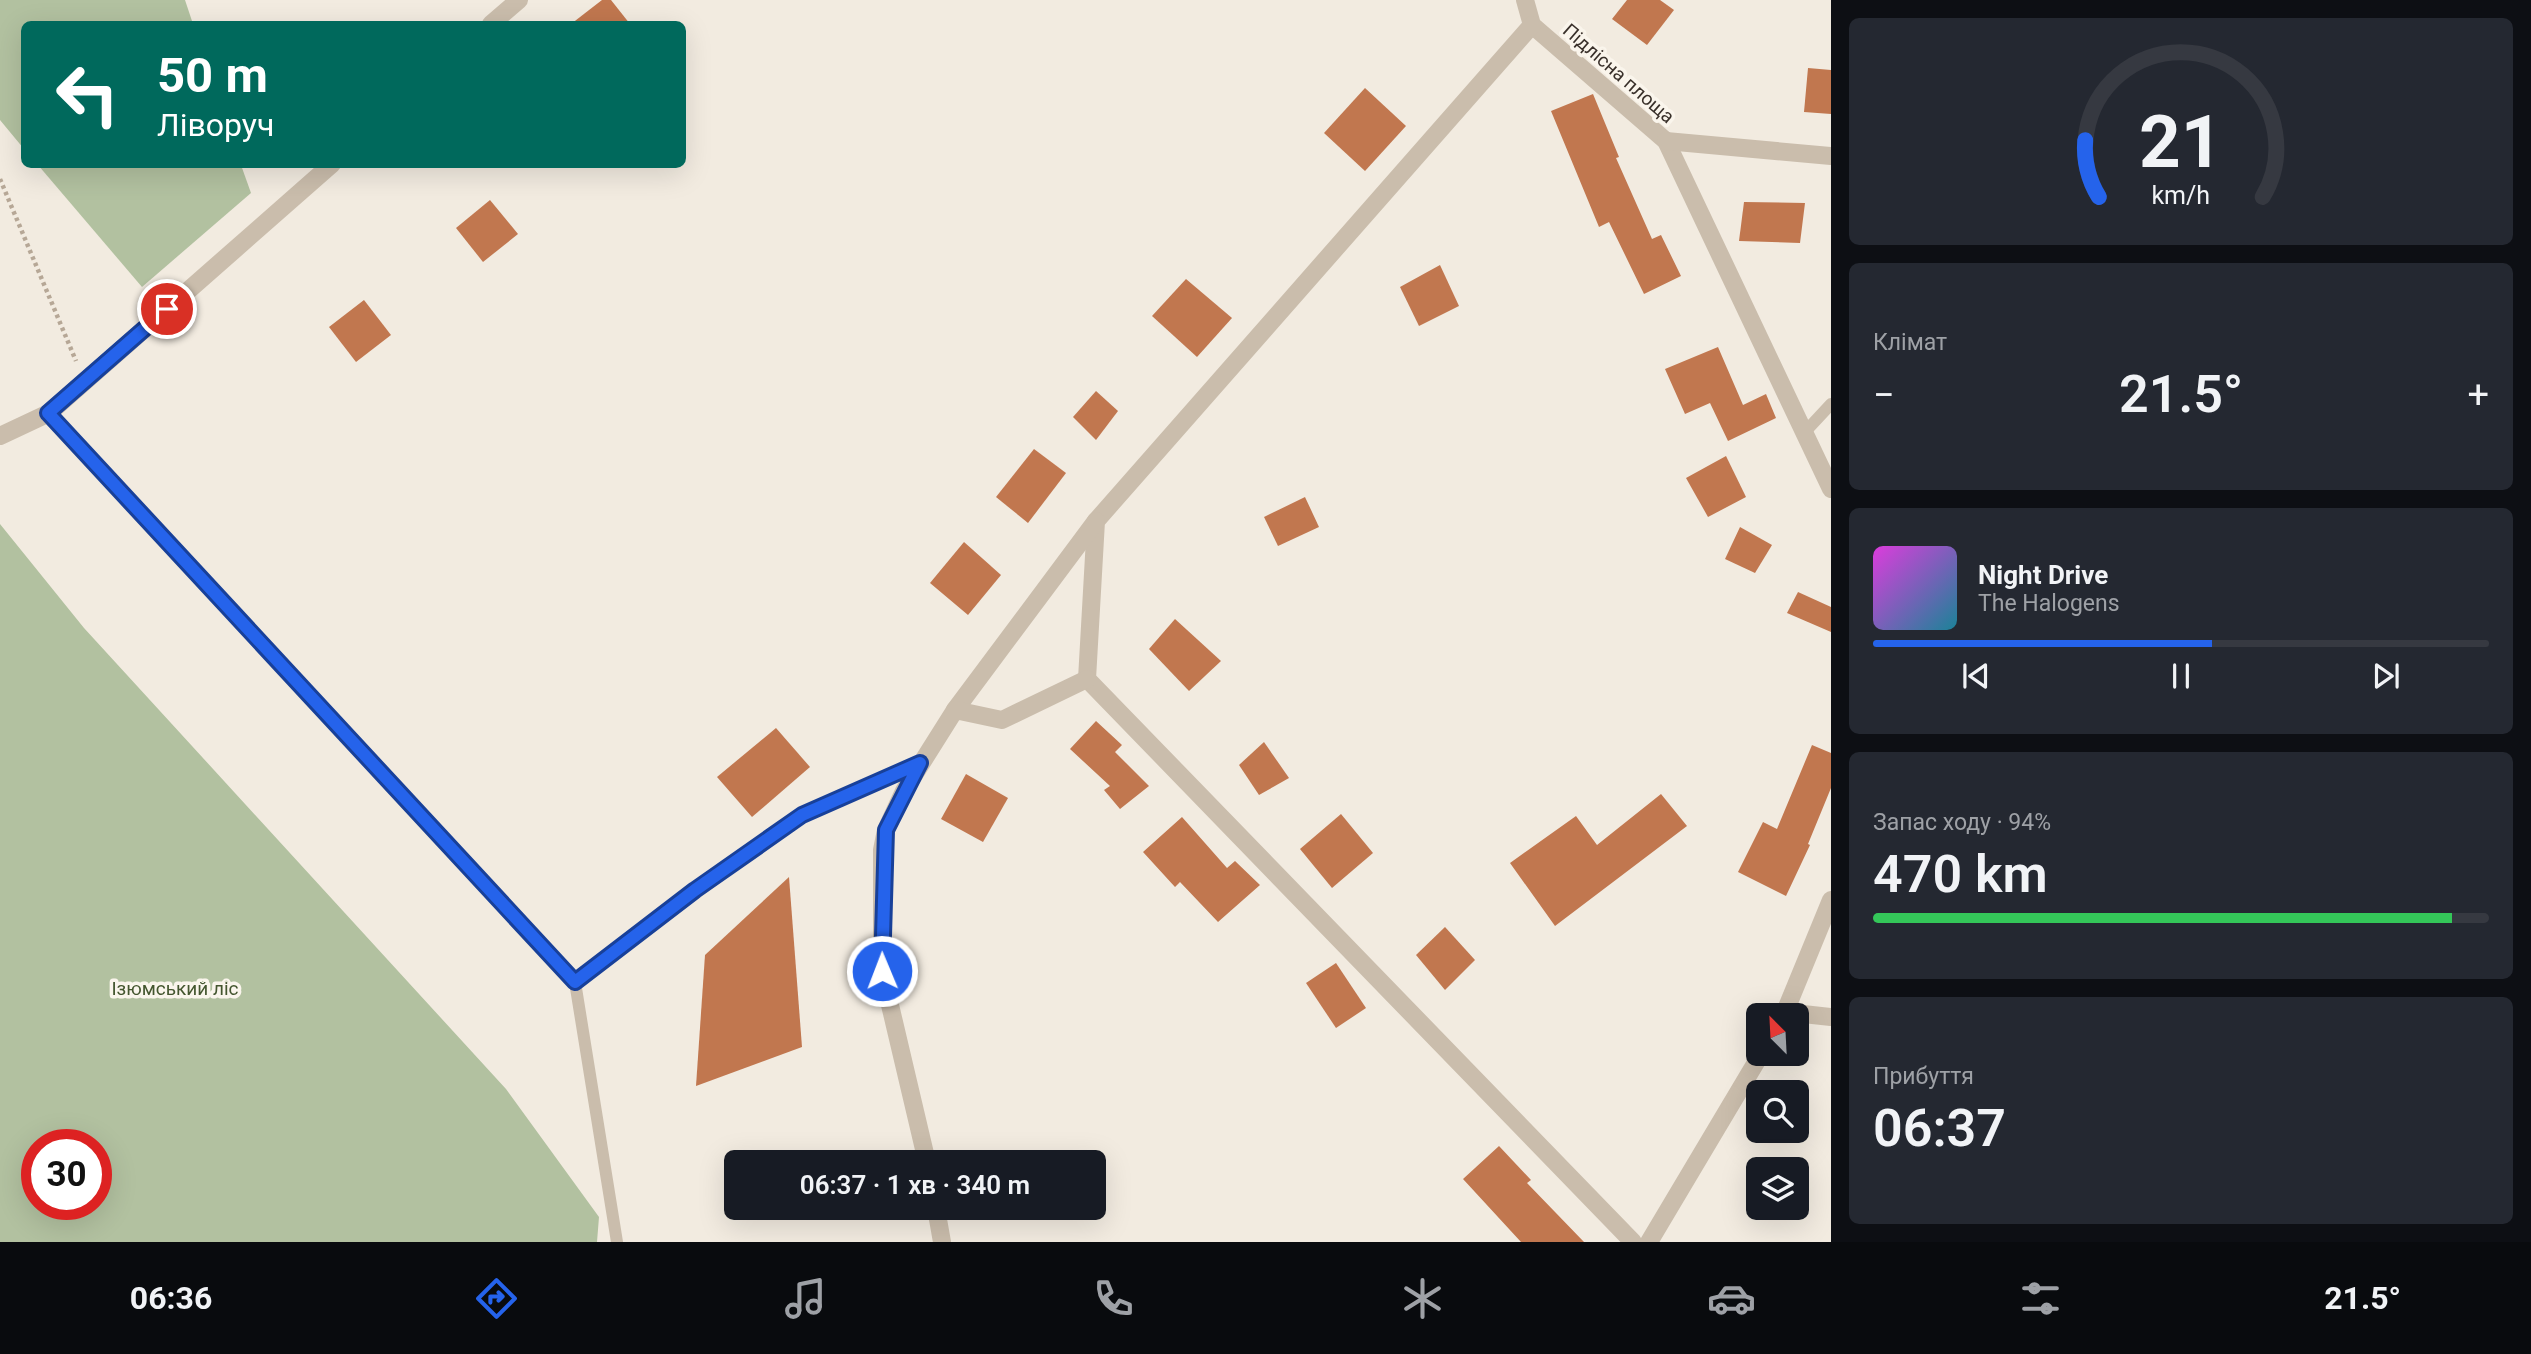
<!DOCTYPE html>
<html lang="uk">
<meta charset="utf-8">
<style>
:root{--surface:#171b24;--page:#242831;--text:#f1f3f6;--muted:#9ea1a6;--line:#363941;--accent:#2563eb}
body{margin:0;font-family:Roboto,sans-serif;background:var(--page);color:var(--text);height:100vh;display:flex;flex-direction:column;font-size:26px;white-space:nowrap}
*{box-sizing:border-box;margin:0}
p{font-size:23px;color:var(--muted)}
.icon{flex:none;width:38px;height:38px;fill:none;stroke:currentColor;stroke-width:2;stroke-linecap:round;stroke-linejoin:round}
.map{position:relative;flex:1;overflow:hidden}
.sheet{display:flex;flex-direction:column;gap:18px;padding:18px;background:#0d0f14;width:700px}
.sheet>*{flex:none}
.top-card{position:absolute;left:21px;top:21px;width:665px;height:147px;border-radius:10px;box-shadow:0 7px 28px #0002;background:#00695c;color:#fff;overflow:hidden}
.needle{width:46px;rotate:336deg}
.fabs{position:absolute;left:1746px;top:1003px;display:grid;gap:14px}
.fabs a{display:grid;place-items:center;width:63px;height:63px;border-radius:10px;background:var(--surface);box-shadow:0 7px 28px #0002;font-size:35px}
.speed{position:absolute;left:21px;top:1129px;display:flex;gap:14px;font-size:35px;font-weight:700;text-align:center}
.speed>*{display:grid;place-content:center;width:91px;height:91px;border-radius:50%;background:var(--surface);box-shadow:0 7px 28px #0002;line-height:1}
.speed .limit{border:10px solid #d22;background:#fff;color:#111}
.pin{position:absolute;display:grid;place-items:center;width:60px;height:60px;color:#fff;margin:-30px;border:4px solid #fff;border-radius:50%;box-shadow:0 2px 7px #0007}
.me{position:absolute;width:77px;margin:-38px;rotate:359deg;stroke-linejoin:round;filter:drop-shadow(0 0 5px #0008)}
.turn{display:flex;align-items:center;gap:24px;height:147px;padding:0 21px;font-size:32px}
.turn .icon{width:91px;height:91px;stroke-width:2.5}
.turn b{display:block;font-size:49px;line-height:60px}
.big{font-size:52px;font-weight:600;line-height:1.1}
.sheet .tile{flex:1;display:flex;flex-direction:column;justify-content:center;gap:10px;min-width:0;padding:0 24px;border-radius:10px;background:var(--page)}
.sheet .dial{align-items:center;gap:0}
.dial svg{height:182px;overflow:visible;fill:none;stroke:var(--line);stroke-width:7;stroke-linecap:round;text-anchor:middle}
.dial text{fill:var(--text);stroke:none}
.song{display:flex;align-items:center;gap:21px}
.cover{width:84px;height:84px;border-radius:10px;background:linear-gradient(135deg,hsl(300 70% 55%),hsl(190 70% 35%))}
.played{height:7px;border-radius:4px;background:linear-gradient(90deg,var(--accent) 55%,var(--line) 55%)}
.keys{display:flex;justify-content:space-around;direction:ltr}
.heat{display:flex;justify-content:space-between;align-items:center;font-size:38px;direction:ltr}
.charge{height:10px;border-radius:5px;background:linear-gradient(90deg,#34c759 94%,var(--line) 0)}
.trip{position:absolute;left:724px;top:1150px;width:382px;height:70px;border-radius:10px;background:var(--surface);box-shadow:0 7px 28px #0002;font-weight:600;line-height:70px;text-align:center}
.tab-bar{display:flex;height:112px;justify-content:space-around;align-items:center;background:#090b0e;color:var(--muted)}
.tab-bar .icon{width:49px;height:49px}
.tab-bar .current{color:var(--accent)}
.tab-bar b{font-size:32px;color:var(--text)}
main{display:flex;flex:1;min-height:0}
.map>svg:first-child{display:block}
</style>
<main>
<div class="map">
<svg width="1831" height="1242" viewBox="0 0 1831 1242">
<rect width="100%" height="100%" fill="#f2ebe0"/>
<g fill="#b2c1a0" fill-rule="evenodd">
<polygon points="0,0 185,0 193,24 24,24 24,149 0,120"/>
<polygon points="38,165 241,165 251,193 142,287"/>
<path d="M 0,524 L 84,628 L 506,1089 L 599,1217 L 597,1242 L 0,1242 ZM 37,1144 L 96,1144 L 96,1204 L 37,1204 Z"/>
</g>
<g fill="#c1774f">
<polygon points="602,0 611,0 630,24 571,24"/>
<polygon points="1627,0 1660,0 1674,10 1647,45 1612,19"/>
<polygon points="1808,68 1831,70 1831,114 1804,112"/>
<polygon points="1365,88 1406,126 1365,171 1324,133"/>
<polygon points="1593,94 1619,157 1616,158 1652,239 1661,235 1681,276 1644,294 1609,222 1599,227 1551,111"/>
<polygon points="490,200 518,234 483,262 456,228"/>
<polygon points="1744,202 1805,203 1800,243 1739,241"/>
<polygon points="1440,265 1459,306 1419,326 1400,287"/>
<polygon points="1186,279 1232,318 1197,357 1152,316"/>
<polygon points="364,300 391,335 356,362 329,327"/>
<polygon points="1718,347 1743,405 1766,394 1776,418 1728,441 1710,403 1685,414 1665,369"/>
<polygon points="1096,391 1118,411 1096,440 1073,417"/>
<polygon points="1034,449 1066,473 1028,523 996,497"/>
<polygon points="1726,456 1746,497 1708,517 1686,478"/>
<polygon points="1305,497 1319,527 1278,546 1264,517"/>
<polygon points="1740,527 1772,545 1755,573 1725,559"/>
<polygon points="964,542 1001,575 968,615 930,583"/>
<polygon points="1798,592 1831,607 1831,632 1787,613"/>
<polygon points="1175,619 1221,661 1189,691 1149,649"/>
<polygon points="1096,721 1122,745 1115,752 1149,786 1120,809 1104,790 1110,786 1070,749"/>
<polygon points="776,728 810,767 752,817 717,777"/>
<polygon points="1264,742 1289,778 1259,795 1239,765"/>
<polygon points="1812,745 1831,753 1831,788 1808,844 1810,845 1786,896 1738,872 1763,822 1777,829"/>
<polygon points="966,774 1008,798 983,842 941,819"/>
<polygon points="1661,794 1687,826 1555,926 1510,863 1576,816 1597,845"/>
<polygon points="1341,814 1373,853 1332,888 1300,849"/>
<polygon points="1182,817 1227,868 1235,861 1260,885 1218,922 1180,882 1175,887 1143,852"/>
<polygon points="789,877 802,1047 696,1086 705,955"/>
<polygon points="1445,927 1475,960 1445,990 1416,955"/>
<polygon points="1336,963 1366,1008 1336,1028 1306,983"/>
<polygon points="1499,1146 1531,1180 1527,1183 1584,1242 1521,1242 1463,1179"/>
</g>
<g fill="none" stroke-linecap="round" stroke-linejoin="round">
<polyline stroke="#b6a796" stroke-width="4.5" stroke-dasharray="3.5 3.5" stroke-linecap="butt" points="0,179 76,361"/>
<g stroke="#cabdac" stroke-width="12">
<polyline points="49,413 575,982 802,815 920,763"/>
<polyline points="1804,433 1831,404"/>
<polyline points="575,982 617,1242"/>
</g>
<g stroke="#cabdac" stroke-width="18">
<polyline points="1525,0 1532,25 1666,141 1831,489"/>
<polyline points="491,24 519,0"/>
<polyline points="1532,25 1096,521 1087,679 1633,1242"/>
<polyline points="1666,141 1831,156"/>
<polyline points="0,436 49,413 332,164"/>
<polyline points="955,710 1096,521"/>
<polyline points="1831,900 1785,1012 1831,1017"/>
<polyline points="927,1162 882,971 882,850 886,830 904,791 955,710 1002,720 1087,679"/>
<polyline points="936,1208 942,1242"/>
<polyline points="1649,1242 1761,1054"/>
</g>
</g>
<g fill="none" stroke-linecap="round" stroke-linejoin="round">
<g stroke="#184099" stroke-width="18">
<polyline id="route" points="167,309 48,413 575,982 695,890 802,815 920,763 886,830 882,971"/>
</g>
<use href="#route" stroke="#2563eb" stroke-width="12"/>
</g>
<g text-anchor="middle" stroke-width="7" stroke-linejoin="round" paint-order="stroke">
<g font-size="19" fill="#39302a" stroke="#faf5ec">
<text transform="translate(1619 73) rotate(41)" y="7">Підлісна площа</text>
</g>
<g font-size="19" fill="#44562f" stroke="#faf5ec">
<text x="175" y="995">Ізюмський ліс</text>
</g>
</g>
</svg>
<div class="fabs">
<a><svg class="needle" viewBox="-14 -14 28 28"><path d="M0-13l5 13h-10z" fill="#e53935"/><path d="M0 13l5-13h-10z" fill="#9ea1a6"/></svg></a>
<a><svg class="icon" aria-label="search" viewBox="0 0 24 24"><circle cx="10" cy="10" r="6"/><path d="M15 15l6 6"/></svg></a>
<a><svg class="icon" aria-label="layers" viewBox="0 0 24 24"><path d="M12 4l9 5-9 5-9-5zM3 14l9 5 9-5"/></svg></a>
</div>
<div class="speed"><div class="limit">30</div></div>
<div class="pin" style="left:167px;top:309px;background:#d93025"><svg class="icon" aria-label="arrive" viewBox="0 0 24 24"><path d="M6 21V4h12l-3 4 3 4H6"/></svg></div>
<svg class="me" style="left:882px;top:971px" viewBox="-20 -20 40 40"><circle r="17" fill="#2563eb" stroke="#fff" stroke-width="3"/><path d="M0-11L8 9 0 5-8 9z" fill="#fff"/></svg>
<div class="trip">06:37 · 1 хв · 340 m</div>
<div class="top-card">
<div class="turn"><svg class="icon" aria-label="left" viewBox="0 0 24 24"><path d="M17 20v-9H6M10 6l-5 5 5 5"/></svg><div><b>50 m</b>Ліворуч</div></div>
</div>
</div>
<section class="sheet">
<div class="tile dial"><svg viewBox="0 0 100 80">
<path d="M14 69A42 42 0 1 1 86 69"/>
<path d="M14 69A42 42 0 0 1 8 44" stroke="#2563eb"/>
<text x="50" y="56" font-size="32" font-weight="700">21</text>
<text x="50" y="72" font-size="11">km/h</text>
</svg></div>
<div class="tile"><p>Клімат</p>
<div class="heat"><a>−</a><b class="big">21.5°</b><a>+</a></div>
</div>
<div class="tile">
<div class="song"><i class="cover"></i><div><b>Night Drive</b><p>The Halogens</p></div></div>
<div class="played"></div>
<div class="keys"><svg class="icon" aria-label="previous" viewBox="0 0 24 24"><path d="M18 5L8 12l10 7zM5 5v14"/></svg><svg class="icon" aria-label="pause" viewBox="0 0 24 24"><path d="M8 5v14M16 5v14"/></svg><svg class="icon" aria-label="next" viewBox="0 0 24 24"><path d="M6 5l10 7-10 7zM19 5v14"/></svg></div>
</div>
<div class="tile"><p>Запас ходу · 94%</p><b class="big">470 km</b><div class="charge"></div></div>
<div class="tile"><p>Прибуття</p><b class="big">06:37</b></div>
</section>
</main>
<nav class="tab-bar">
<b>06:36</b>
<svg class="icon current" aria-label="directions" viewBox="0 0 24 24"><path d="M12 3l9 9-9 9-9-9zM9 14v-3h6M13 9l2 2-2 2"/></svg>
<svg class="icon" aria-label="music" viewBox="0 0 24 24"><path d="M9 18V5l10-2v13"/><circle cx="6" cy="18" r="3"/><circle cx="16" cy="16" r="3"/></svg>
<svg class="icon" aria-label="phone" viewBox="0 0 24 24"><path d="M5 4h4l2 5-3 2q2 4 5 5l2-3 5 2v4C11 20 4 13 5 4z"/></svg>
<svg class="icon" aria-label="climate" viewBox="0 0 24 24"><path d="M12 3v18M4 7l16 10M4 17L20 7"/></svg>
<svg class="icon" aria-label="car" viewBox="0 0 24 24"><path d="M5 17H2v-5l4-1 3-4h7l3 4 3 1v5h-3M9 17h6M6 11h13"/><circle cx="7" cy="17" r="2"/><circle cx="17" cy="17" r="2"/></svg>
<svg class="icon" aria-label="filters" viewBox="0 0 24 24"><path d="M4 7h16M4 17h16"/><circle cx="9" cy="7" r="2"/><circle cx="15" cy="17" r="2"/></svg>
<b>21.5°</b>
</nav>
